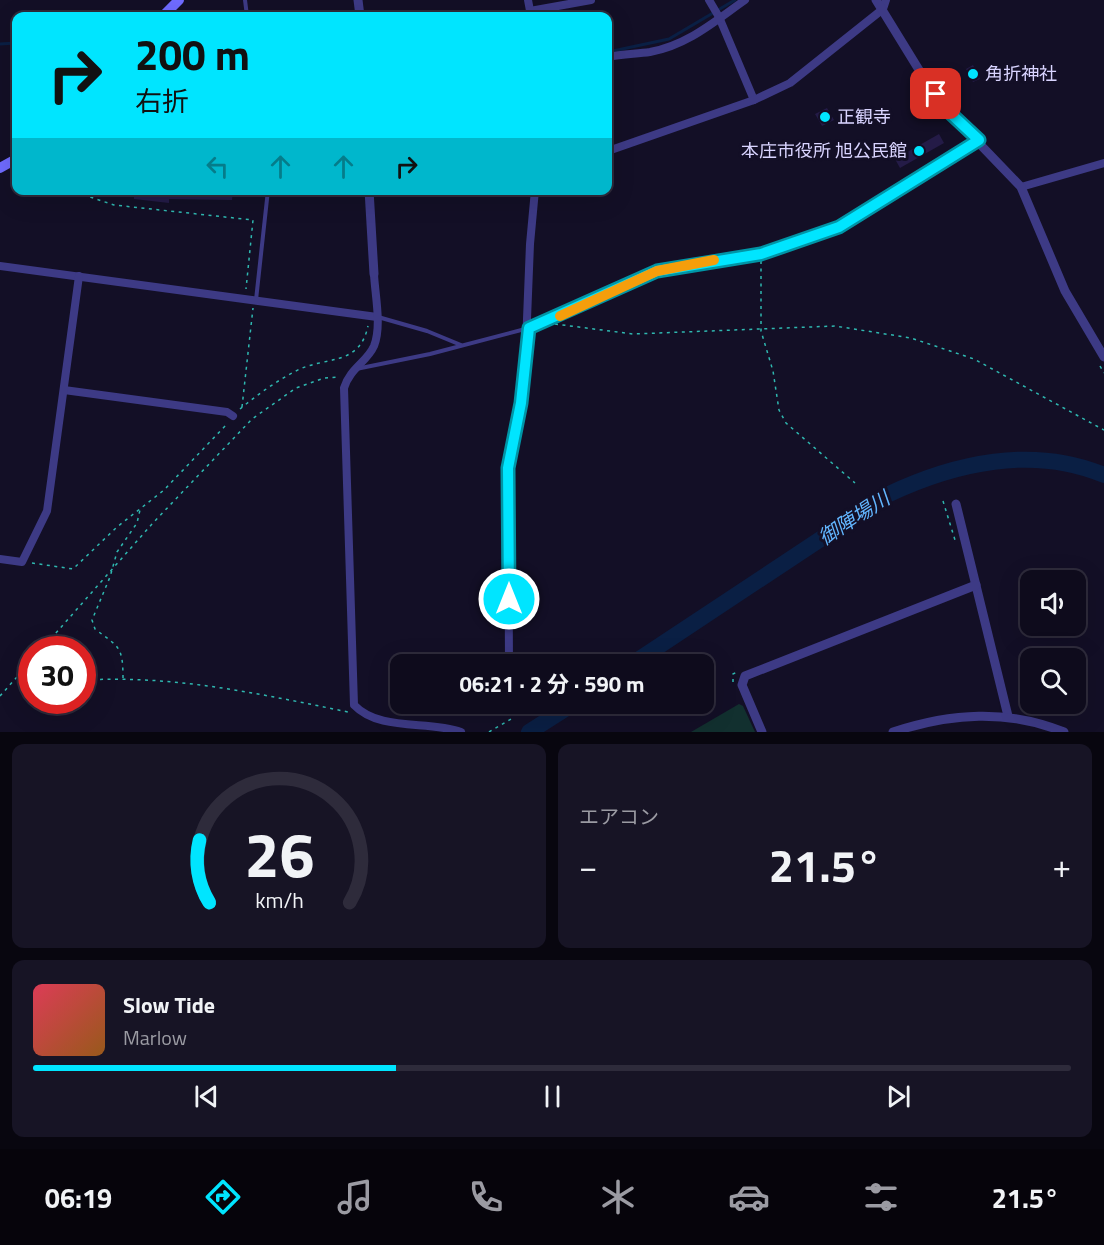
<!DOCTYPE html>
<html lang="ja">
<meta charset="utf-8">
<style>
:root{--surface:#0e0b1c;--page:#171425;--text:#f1f3f6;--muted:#9b9ba3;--line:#2e2b3b;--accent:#00e5ff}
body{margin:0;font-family:"Titillium Web","Noto Sans JP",sans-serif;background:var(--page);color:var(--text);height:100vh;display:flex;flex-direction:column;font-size:22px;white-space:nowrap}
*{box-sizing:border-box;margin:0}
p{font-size:20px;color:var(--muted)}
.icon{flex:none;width:33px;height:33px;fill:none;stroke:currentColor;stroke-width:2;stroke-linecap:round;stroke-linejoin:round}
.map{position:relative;height:732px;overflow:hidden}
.panel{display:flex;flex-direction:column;gap:12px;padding:12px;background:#08060f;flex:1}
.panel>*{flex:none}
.top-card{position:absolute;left:12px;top:12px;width:600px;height:183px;border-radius:12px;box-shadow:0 6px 24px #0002,0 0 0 2px var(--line);background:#00e5ff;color:#111;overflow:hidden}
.fabs{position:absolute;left:1020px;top:570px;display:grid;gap:12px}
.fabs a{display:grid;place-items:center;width:66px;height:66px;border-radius:12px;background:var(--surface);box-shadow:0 6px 24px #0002,0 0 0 2px var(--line);font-size:30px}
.speed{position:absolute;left:18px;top:636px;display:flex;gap:12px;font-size:30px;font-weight:700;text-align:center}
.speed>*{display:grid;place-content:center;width:78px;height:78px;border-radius:50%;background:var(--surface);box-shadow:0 6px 24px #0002,0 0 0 2px var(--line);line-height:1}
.speed .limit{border:9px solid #d22;background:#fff;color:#111}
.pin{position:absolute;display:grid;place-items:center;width:51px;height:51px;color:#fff;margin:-26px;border-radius:12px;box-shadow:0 3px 9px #0006}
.me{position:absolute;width:66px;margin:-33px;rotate:0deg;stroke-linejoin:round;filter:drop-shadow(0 0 4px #0008)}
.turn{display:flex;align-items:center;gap:21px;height:126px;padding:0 24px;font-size:27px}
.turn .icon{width:78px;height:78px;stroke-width:2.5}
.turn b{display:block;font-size:42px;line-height:51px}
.lanes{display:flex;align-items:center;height:57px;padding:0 24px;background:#0003;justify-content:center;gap:30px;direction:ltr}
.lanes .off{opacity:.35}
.big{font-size:45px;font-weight:700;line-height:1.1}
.panel .tile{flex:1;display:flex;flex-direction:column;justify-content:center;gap:9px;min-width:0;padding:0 21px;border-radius:12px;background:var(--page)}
.panel .dial{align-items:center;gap:0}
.dial svg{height:156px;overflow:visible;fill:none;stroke:var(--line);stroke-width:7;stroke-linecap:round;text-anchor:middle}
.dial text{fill:var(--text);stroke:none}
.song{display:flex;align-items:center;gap:18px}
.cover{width:72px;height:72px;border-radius:9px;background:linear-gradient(135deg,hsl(350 70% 55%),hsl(30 70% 35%))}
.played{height:6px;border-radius:3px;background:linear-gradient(90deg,var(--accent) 35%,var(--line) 35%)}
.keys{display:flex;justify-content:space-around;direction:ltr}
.heat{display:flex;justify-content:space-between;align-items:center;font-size:33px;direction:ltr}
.panel .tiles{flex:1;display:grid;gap:12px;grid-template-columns:1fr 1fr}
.tile:last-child{grid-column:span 2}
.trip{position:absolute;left:390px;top:654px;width:324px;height:60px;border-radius:12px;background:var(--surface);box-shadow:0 6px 24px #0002,0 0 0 2px var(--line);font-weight:700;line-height:60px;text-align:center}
.dock{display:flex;height:96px;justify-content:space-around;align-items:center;background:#06040b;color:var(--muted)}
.dock .icon{width:42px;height:42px}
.dock .on{color:var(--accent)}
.dock b{font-size:27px;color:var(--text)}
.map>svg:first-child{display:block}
</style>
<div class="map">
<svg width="1104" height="732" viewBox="0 0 1104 732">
<rect width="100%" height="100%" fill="#130f26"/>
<polygon fill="#12302f" points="739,704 743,706 755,732 691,732"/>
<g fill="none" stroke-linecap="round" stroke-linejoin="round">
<g stroke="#0a1f44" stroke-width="3">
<polyline points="0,44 16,43"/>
<polyline points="608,52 669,39 735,0"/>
</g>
<g stroke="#0a1f44" stroke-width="16">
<path d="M 632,664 L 887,495 C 954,463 1033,445 1104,475"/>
<polyline points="529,732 573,704"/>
</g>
</g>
<g fill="#241b47">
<polygon points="973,65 980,79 973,82 966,69"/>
<polygon points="827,108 834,120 822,126 815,114"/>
<polygon points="939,134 944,143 900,168 895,159"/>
<polygon points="134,190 233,190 232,200 169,199 169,203 134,199"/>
</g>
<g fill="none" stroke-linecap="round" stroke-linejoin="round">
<g stroke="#2fb8b0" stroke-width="1.5" stroke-dasharray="3 4.5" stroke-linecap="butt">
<polyline points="69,190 114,205 253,220 246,289"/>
<polyline points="761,261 761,331 773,371 779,410 786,423 855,483"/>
<polyline points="555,324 633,334 835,326 911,338 974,359 1104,430"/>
<polyline points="1100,366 1104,373"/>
<polyline points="242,407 253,308"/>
<path d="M 240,409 C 257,395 275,382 294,372 C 324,355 359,368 368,326"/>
<polyline points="943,501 955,540"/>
<polyline points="32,563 73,569 117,527 164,490 227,424"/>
<polyline points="41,650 152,524 252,419 296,388 324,378 340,377"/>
<path d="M 123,678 C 123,645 118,647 95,629 L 92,620 L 110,577 L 117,552 L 137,523 L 140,510"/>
<path d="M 85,680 C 175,675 261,694 348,712"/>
<polyline points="733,682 733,674 737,672"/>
<polyline points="0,696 32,660"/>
<polyline points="489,732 511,719 510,704"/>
</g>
<g stroke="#3d3a85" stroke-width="4">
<polyline points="245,0 247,16"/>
<polyline points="256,300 268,190"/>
<polyline points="378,317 427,331 461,345"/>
<polyline points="356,369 430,354 529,328 657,271 761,254 803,241 839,227 975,142"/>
</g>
<g stroke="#3d3a85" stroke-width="8">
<polyline points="528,0 531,16"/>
<polyline points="709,0 719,17 754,100"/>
<polyline points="530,11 591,0"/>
<path d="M 608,57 C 622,54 636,54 650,52 C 688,45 715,21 745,0"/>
<polyline points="608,151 754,100 790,83 883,9 886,0"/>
<polyline points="1021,187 1104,163"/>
<polyline points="0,266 377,317"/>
<path d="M 374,274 C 375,295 382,326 374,346 C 367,362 350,368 344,388 L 354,705 C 380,732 428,720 461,732"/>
<polyline points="64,390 227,412 233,416"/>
<polyline points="0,559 22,562 47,511 79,276"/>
<polyline points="509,664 508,468 525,369 530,244 535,190"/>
</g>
<g stroke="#3d3a85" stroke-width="9">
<polyline points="358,0 360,16"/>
<polyline points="876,0 924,78 948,111 1021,187 1065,291 1104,357"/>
<polyline points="369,190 374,274"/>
<polyline points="956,504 1008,716"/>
<polyline points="762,732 742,685 745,676 976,585"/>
<path d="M 893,732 C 951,713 1007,709 1064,732"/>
</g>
<g stroke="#6f6bff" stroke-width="10">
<polyline points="163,16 179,0"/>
<polyline points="0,168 16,159"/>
</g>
</g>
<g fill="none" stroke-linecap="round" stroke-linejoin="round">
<g stroke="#0095a6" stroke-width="15">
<polyline id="route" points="509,599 508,468 521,403 529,328 657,271 761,254 839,227 979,140 948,111 936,94"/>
</g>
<use href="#route" stroke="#00e5ff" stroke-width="10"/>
<polyline stroke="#f59e0b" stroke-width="10" points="560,316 657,271 714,260"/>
</g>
<g fill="#00e5ff" stroke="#130f26" stroke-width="2">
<circle cx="973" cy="74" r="6"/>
<circle cx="825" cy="117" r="6"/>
<circle cx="919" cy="151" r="6"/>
</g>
<g text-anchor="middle" stroke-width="6" stroke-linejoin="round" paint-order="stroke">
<g font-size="18" fill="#d9d4ff" stroke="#130f26" text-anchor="start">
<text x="985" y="80">角折神社</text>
<text x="837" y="123">正観寺</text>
<text x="907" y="157" text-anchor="end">本庄市役所 旭公民館</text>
</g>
<g font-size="20" font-style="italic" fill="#62b6ff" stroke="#130f26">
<text transform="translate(854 518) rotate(-33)" y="7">御陣場川</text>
</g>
</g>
</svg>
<div class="fabs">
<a><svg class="icon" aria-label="sound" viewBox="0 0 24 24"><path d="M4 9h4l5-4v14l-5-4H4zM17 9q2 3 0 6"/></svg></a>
<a><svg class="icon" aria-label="search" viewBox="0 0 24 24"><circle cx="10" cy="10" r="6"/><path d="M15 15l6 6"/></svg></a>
</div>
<div class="speed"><div class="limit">30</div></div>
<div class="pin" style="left:936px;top:94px;background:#d93025"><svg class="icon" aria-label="arrive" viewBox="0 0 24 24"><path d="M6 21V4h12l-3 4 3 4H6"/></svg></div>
<svg class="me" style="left:509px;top:599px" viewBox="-20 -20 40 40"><circle r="17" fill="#00e5ff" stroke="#fff" stroke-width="3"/><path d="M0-11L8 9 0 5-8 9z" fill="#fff"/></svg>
<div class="trip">06:21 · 2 分 · 590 m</div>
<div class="top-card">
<div class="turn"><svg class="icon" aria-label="right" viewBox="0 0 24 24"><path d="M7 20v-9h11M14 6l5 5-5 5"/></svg><div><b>200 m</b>右折</div></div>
<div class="lanes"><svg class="icon off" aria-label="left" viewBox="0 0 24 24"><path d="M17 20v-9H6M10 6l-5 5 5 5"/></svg><svg class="icon off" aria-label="ahead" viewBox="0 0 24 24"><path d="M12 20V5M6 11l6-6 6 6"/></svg><svg class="icon off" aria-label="ahead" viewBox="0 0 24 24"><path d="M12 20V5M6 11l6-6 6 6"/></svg><svg class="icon" aria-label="right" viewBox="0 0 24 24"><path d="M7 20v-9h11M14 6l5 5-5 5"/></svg></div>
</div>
</div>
<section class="panel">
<div class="tiles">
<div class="tile dial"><svg viewBox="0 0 100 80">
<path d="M14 69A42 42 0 1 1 86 69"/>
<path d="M14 69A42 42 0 0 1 9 37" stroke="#00e5ff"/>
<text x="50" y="56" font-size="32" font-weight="700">26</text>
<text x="50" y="72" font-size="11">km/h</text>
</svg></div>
<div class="tile"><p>エアコン</p>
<div class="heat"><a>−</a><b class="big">21.5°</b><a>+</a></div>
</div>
<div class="tile">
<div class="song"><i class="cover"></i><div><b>Slow Tide</b><p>Marlow</p></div></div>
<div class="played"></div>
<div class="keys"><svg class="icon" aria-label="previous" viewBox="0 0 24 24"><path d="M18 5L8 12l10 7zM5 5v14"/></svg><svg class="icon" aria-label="pause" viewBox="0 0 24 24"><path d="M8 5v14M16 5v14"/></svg><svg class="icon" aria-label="next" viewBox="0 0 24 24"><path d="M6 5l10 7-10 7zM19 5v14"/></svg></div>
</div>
</div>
</section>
<nav class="dock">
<b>06:19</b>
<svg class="icon on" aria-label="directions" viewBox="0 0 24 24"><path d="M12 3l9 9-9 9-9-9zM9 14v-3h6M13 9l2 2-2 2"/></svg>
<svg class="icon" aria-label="music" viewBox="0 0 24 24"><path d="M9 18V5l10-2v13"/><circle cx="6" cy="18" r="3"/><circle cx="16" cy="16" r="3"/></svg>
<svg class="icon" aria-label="phone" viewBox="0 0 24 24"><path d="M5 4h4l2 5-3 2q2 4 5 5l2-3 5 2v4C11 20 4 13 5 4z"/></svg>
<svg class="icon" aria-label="climate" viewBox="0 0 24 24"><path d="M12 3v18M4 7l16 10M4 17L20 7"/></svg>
<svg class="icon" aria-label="car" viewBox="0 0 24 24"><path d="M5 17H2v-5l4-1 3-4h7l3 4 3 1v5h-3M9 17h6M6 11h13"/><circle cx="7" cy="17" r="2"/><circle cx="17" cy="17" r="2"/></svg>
<svg class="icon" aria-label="filters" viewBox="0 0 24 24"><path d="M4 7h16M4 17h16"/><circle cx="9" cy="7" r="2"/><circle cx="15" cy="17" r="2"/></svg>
<b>21.5°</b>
</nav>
